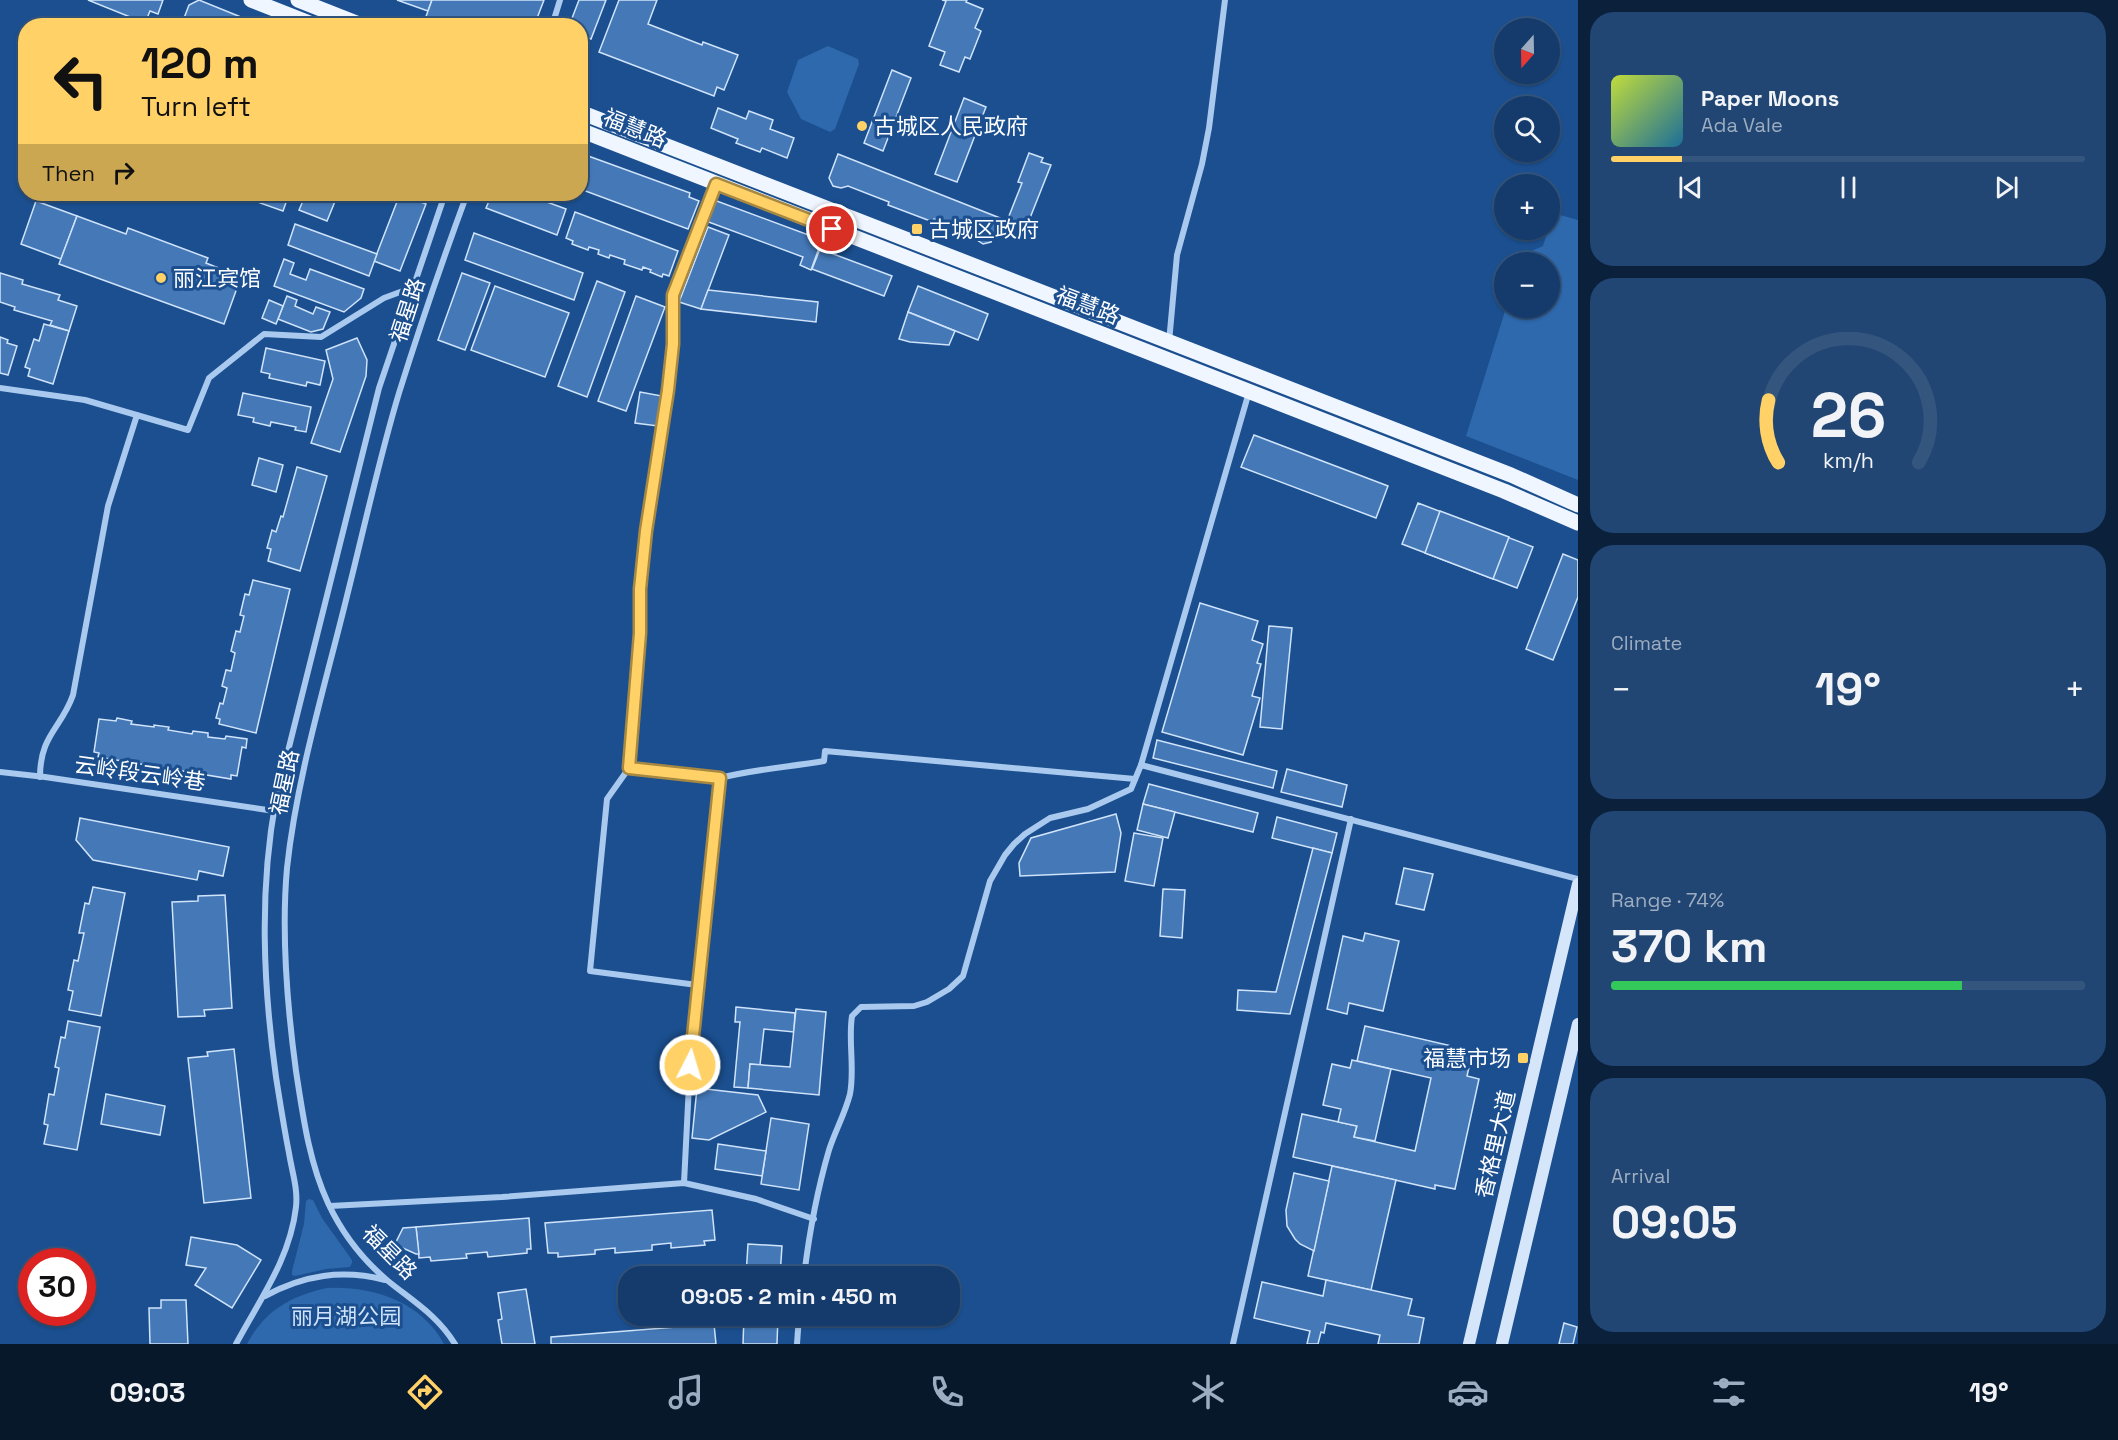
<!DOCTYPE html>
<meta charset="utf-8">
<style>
:root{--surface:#143b6b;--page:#214673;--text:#f1f3f6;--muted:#9dadc1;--line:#33557e;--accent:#ffd166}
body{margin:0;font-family:"Space Grotesk","Noto Sans SC",sans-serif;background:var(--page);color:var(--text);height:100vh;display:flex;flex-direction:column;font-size:22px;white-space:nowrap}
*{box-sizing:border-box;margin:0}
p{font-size:20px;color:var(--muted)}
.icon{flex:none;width:33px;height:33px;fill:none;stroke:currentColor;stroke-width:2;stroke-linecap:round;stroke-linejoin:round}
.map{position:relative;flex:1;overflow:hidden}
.details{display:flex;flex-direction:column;gap:12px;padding:12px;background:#0b203b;width:540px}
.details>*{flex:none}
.hud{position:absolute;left:18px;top:18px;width:570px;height:183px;border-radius:24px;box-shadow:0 2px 4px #0004,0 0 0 2px var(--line);background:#ffd166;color:#111;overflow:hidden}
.needle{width:39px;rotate:200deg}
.controls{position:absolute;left:1494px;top:18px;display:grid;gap:12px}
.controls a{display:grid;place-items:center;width:66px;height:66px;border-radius:50%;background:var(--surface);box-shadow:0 2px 4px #0004,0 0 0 2px var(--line);font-size:30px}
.speed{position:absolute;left:18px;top:1248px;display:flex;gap:12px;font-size:30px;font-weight:700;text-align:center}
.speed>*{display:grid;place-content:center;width:78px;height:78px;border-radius:50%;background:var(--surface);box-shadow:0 2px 4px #0004,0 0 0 2px var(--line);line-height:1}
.speed .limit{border:9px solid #d22;background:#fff;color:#111}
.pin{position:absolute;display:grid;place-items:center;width:51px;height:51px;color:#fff;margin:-26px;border:3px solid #fff;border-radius:50%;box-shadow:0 2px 6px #0007}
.me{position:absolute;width:66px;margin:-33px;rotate:5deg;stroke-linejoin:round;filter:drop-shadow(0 0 4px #0008)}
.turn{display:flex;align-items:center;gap:21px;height:126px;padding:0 24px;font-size:27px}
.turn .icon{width:78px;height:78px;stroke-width:2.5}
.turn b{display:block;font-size:42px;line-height:51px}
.then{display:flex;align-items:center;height:57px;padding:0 24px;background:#0003;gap:12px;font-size:22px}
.big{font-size:45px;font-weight:800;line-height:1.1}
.details .card{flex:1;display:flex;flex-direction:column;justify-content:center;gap:9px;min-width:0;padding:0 21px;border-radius:24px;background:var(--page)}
.details .dial{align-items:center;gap:0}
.dial svg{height:156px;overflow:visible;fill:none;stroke:var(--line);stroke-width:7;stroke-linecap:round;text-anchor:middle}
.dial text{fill:var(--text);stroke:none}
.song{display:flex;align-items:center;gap:18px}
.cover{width:72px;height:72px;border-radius:9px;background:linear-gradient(135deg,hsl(70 70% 55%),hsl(200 70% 35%))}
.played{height:6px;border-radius:3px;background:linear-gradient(90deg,var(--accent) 15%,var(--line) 15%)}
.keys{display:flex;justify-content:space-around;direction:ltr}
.heat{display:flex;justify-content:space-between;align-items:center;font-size:33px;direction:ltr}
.charge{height:9px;border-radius:4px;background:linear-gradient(90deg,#34c759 74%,var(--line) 0)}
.trip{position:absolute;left:618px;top:1266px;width:342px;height:60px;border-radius:24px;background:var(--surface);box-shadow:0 2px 4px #0004,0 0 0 2px var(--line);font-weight:800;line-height:60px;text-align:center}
.dock{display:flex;height:96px;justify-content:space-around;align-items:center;background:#08182b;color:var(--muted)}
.dock .icon{width:42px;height:42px}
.dock .selected{color:var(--accent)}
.dock b{font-size:27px;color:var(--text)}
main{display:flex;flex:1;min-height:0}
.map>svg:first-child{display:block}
</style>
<main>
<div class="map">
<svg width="1578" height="1344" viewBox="0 0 1578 1344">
<rect width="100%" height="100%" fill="#1b4f8f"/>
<g fill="#2e69ad">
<polygon points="828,46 858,59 859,64 835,129 830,132 801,119 787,92 798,60"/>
<polygon points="1553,213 1578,220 1578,480 1466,436 1506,308 1550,308 1550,262 1520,262 1522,255 1543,246 1548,230 1550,230"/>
<polygon points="309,1199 313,1200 322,1218 352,1260 352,1263 350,1267 326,1269 295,1276 292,1275 292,1271 304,1224 306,1201"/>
<path d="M 327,1288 C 374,1286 421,1302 444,1344 L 247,1344 C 265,1310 291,1296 327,1288 Z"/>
</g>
<g fill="#4478b7" stroke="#cfe3fa" stroke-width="1.5">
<polygon points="88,0 163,0 158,14 150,11 145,23"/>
<polygon points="199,0 263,26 181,26 189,5"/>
<polygon points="397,0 432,0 428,11"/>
<polygon points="432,0 544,0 534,26 435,26 424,22"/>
<polygon points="579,0 606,0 591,39 580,35 580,26 569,26"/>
<polygon points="619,0 657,0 648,24 702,45 703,42 738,55 724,90 717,87 714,96 599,52"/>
<polygon points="942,0 967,0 966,2 983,9 975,28 981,31 970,59 965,57 959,72 940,65 945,52 929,46 946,1"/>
<polygon points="892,70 911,78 883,151 864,143"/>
<polygon points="964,98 986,107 957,182 935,174"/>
<polygon points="718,108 746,119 749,111 773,120 770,129 794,138 787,158 762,148 760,152 736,143 738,139 711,128"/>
<polygon points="580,153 690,193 689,197 699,201 688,229 580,189"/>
<polygon points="1029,153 1043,158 1041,162 1051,165 1026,228 1007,221 1022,183 1018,182"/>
<polygon points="838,154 1000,218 991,242 983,244 977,240 975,236 934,219 933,222 888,205 889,202 848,186 841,188 833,186 829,178"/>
<polygon points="251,194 289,194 283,211 249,199"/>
<polygon points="306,194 338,194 327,221 299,210"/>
<polygon points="400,194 426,204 400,271 374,261"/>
<polygon points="492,194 525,194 566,209 557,235 486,208"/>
<polygon points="714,200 822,240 811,270 800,265 803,257 706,221"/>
<polygon points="36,201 77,216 61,259 21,244"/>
<polygon points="575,212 678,251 669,276 663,274 662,277 650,272 651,270 643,267 642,270 624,264 625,260 610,255 609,258 598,254 599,250 589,247 588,250 572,244 573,241 566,238"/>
<polygon points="77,216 126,234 128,228 208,258 206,263 241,277 224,324 59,264"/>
<polygon points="295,224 377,254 369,276 288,245"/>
<polygon points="708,227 729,235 701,309 679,302"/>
<polygon points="474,233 583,273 574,300 465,260"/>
<polygon points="820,249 892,276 884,296 812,269"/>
<polygon points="284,259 294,263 290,274 306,280 310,269 364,289 361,298 344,312 274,286"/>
<polygon points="0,273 23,280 22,284 60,295 58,300 77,306 69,331 50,325 52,321 14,310 15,307 0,302"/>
<polygon points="462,273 490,283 465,350 438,340"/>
<polygon points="597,281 625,292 587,397 558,386"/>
<polygon points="495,286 569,313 545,377 471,350"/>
<polygon points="918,286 988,314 978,340 908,312"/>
<polygon points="708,290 818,302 816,322 701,309"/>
<polygon points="287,296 297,300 295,306 313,314 316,307 330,312 323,329 311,332 278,319"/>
<polygon points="636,296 665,307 626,411 598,401"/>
<polygon points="269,300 283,306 276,324 262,318"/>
<polygon points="908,312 955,331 949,345 910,342 899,339"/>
<polygon points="44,324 69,331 53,384 28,376 30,369 25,367 34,339 39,341"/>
<polygon points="0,337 8,340 7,343 17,346 8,375 0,373"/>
<polygon points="357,338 367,360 366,376 340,452 311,443 333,379 326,350"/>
<polygon points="266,348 325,361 320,385 307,382 306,386 269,378 270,374 261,372"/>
<polygon points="640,392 662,396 658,426 635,423"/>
<polygon points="243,393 311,407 306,432 295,430 296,427 271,422 270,426 253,422 254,418 238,415"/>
<polygon points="1254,435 1388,486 1376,518 1241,467"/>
<polygon points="259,458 283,465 276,492 252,485"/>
<polygon points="297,467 327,476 300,571 268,561 271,549 267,548 272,530 276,532 281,516 283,517"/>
<polygon points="1418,503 1533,547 1517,588 1402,544"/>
<polygon points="1440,511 1509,537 1493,579 1425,553"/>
<polygon points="1563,554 1578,560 1578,597 1553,660 1526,649"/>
<polygon points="253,580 290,589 256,733 219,724 220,719 216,718 220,703 223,704 227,688 222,686 226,670 231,671 235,653 231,651 236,631 240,632 244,616 240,615 245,594 249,595"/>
<polygon points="1200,603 1258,621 1252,640 1263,644 1257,663 1261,664 1252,696 1260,698 1243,755 1162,732"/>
<polygon points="1269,626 1292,628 1282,729 1260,727"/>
<polygon points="117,718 132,721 131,724 154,727 154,725 169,727 168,730 192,734 193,731 208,733 208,737 225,739 226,736 247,739 246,748 242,747 237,776 231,775 231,779 98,757 99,753 94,752 99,719 116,721"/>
<polygon points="1157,740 1277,771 1273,788 1153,758"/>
<polygon points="1287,769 1347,785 1342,807 1281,792"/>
<polygon points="1149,784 1258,813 1253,832 1143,804"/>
<polygon points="1143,804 1175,812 1168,838 1137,830"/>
<polygon points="1116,814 1121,833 1115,872 1020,876 1019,863 1031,838"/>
<polygon points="1277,817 1337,833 1332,853 1272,838"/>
<polygon points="80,818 229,847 223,876 199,871 197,880 93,860 76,840"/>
<polygon points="1134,833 1163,838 1154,886 1125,881"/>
<polygon points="1313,848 1332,853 1290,1014 1237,1010 1238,990 1276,992"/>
<polygon points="1404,868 1433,874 1424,910 1396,904"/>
<polygon points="93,887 125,893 101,1016 69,1010 73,991 68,990 74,960 78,961 84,933 79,933 85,903 89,904"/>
<polygon points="1163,889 1185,890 1182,938 1160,936"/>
<polygon points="225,895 232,1008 204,1010 205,1016 178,1017 172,902 198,901 198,896"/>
<polygon points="1365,933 1399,941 1383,1011 1349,1003 1347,1014 1327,1009 1343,936 1363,941"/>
<polygon points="736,1007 795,1013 794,1032 764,1029 760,1065 750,1064 748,1088 734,1087 740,1022 735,1022"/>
<polygon points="796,1009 826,1012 819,1095 748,1088 750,1064 790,1067"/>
<polygon points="68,1021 100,1027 77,1150 44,1144 48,1125 44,1124 49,1094 54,1095 59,1068 55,1067 61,1037 65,1038"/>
<polygon points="1365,1026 1452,1046 1452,1050 1472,1054 1467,1076 1479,1079 1455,1189 1435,1185 1435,1189 1293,1157 1302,1114 1357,1126 1354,1137 1415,1151 1431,1078 1357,1061"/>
<polygon points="234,1049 251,1198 204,1203 188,1058 208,1056 207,1052"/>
<polygon points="1352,1060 1391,1069 1375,1141 1354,1137 1357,1126 1338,1122 1341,1109 1323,1105 1332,1064 1350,1068"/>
<polygon points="697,1088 758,1095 766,1112 709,1140 692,1138"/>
<polygon points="106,1094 165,1106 160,1135 101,1124"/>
<polygon points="771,1118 809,1124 799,1190 761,1184"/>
<polygon points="718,1144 766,1151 762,1176 715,1169"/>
<polygon points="1332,1166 1396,1180 1371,1290 1308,1276"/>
<polygon points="1294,1173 1329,1181 1314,1251 1300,1244 1295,1239 1287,1226 1286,1210"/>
<polygon points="712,1210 715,1240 704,1241 705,1245 671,1248 671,1243 652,1245 652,1250 615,1253 615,1248 595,1250 595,1254 558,1257 558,1253 548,1253 545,1223"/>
<polygon points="529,1218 531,1249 527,1249 527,1253 488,1257 487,1252 466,1254 467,1258 431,1261 430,1257 419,1258 416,1227"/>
<polygon points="416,1227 419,1254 416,1254 396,1245 396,1242 403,1228"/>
<polygon points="191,1237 237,1245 261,1260 232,1308 195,1285 206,1268 186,1265"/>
<polygon points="748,1244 782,1246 780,1276 746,1276"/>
<polygon points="1326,1280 1412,1299 1408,1315 1424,1318 1419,1344 1378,1344 1380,1335 1326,1323 1324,1333 1321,1332 1318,1344 1307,1344 1310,1331 1254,1318 1262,1282 1323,1296"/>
<polygon points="526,1289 535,1344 502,1344 498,1320 502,1319 498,1293"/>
<polygon points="161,1300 186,1300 188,1344 150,1344 149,1308 161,1308"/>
<polygon points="744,1316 778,1316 777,1344 743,1344"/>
<polygon points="1564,1323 1577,1327 1573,1344 1559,1344"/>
<polygon points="714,1324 716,1344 551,1344 551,1337"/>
</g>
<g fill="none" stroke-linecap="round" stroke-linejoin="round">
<g stroke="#a9c9ee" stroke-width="6">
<polyline points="552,26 560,0"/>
<polyline points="1169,342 1177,255 1202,164 1209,128 1225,0"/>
<polyline points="0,388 85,400 188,430 209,378 264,334 321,337 384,298 411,288"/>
<polyline points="1141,765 1578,879"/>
<polyline points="629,768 720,778 697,985"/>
<polyline points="0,772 45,777 274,811"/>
<path d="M 40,777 C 40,735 61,729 73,695 L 108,506 L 137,415"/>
<path d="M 720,778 C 755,769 789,767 824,761 L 825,751 L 1135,779"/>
<polyline points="684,1183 690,1065 697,985 590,971 607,799 629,768 640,633 640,589 646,531 668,389 673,344 673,295 716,184"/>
<polyline points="330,1206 502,1197 684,1183 756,1199 814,1219"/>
<path d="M 804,1276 C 809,1235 817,1191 829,1150 C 835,1131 845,1114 850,1094 C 855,1068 848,1041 852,1016 L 861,1007 L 914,1006 L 927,1002 L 949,989 L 963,976 L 990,881 L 1005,855 L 1014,844 L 1025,834 L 1050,818 L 1088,809 L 1131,789 L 1141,765 L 1249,392"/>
<path d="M 265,1296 C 304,1275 342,1269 385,1280"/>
<path d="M 236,1344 C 260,1299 290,1259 296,1207 C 298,1188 292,1172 289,1153 C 284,1128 280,1102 276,1077 C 263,984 259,891 276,799 L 379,388 L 445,194"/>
<path d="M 455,1344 C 437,1315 414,1302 388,1281 C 363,1260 342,1233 328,1203 C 309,1162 303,1116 296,1071 C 287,1005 281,935 287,868 C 297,776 325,686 347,596 C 364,529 379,459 399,393 C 420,326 443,259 467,194"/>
<polyline points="797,1344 799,1316"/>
<polyline points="1233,1344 1351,819"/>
</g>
<g stroke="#d6e6fa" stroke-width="12">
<polyline points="1469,1344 1578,884"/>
<polyline points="1502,1344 1578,1024"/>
</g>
<g stroke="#f0f6ff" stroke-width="15">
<polyline points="251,0 317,26"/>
<polyline points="298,0 364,26"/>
<polyline points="580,112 1511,475 1578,505"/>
<polyline points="580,130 1504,491 1578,523"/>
</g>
</g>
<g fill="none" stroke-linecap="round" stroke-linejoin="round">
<g stroke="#a68842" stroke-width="15">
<polyline id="route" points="690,1065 720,778 629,768 640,633 640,589 646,531 668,390 673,344 673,295 716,184 832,229"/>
</g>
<use href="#route" stroke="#ffd166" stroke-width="10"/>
</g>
<g fill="#ffd166" stroke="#1b4f8f" stroke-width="2">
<circle cx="862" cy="126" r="6"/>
<rect x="911" y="223" width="12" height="12" rx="3"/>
<circle cx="161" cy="278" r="6"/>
<rect x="1517" y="1052" width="12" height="12" rx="3"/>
</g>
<g text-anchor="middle" stroke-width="6" stroke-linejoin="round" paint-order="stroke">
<g font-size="22" fill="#fff" stroke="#1b4f8f" text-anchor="start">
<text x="874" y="134">古城区人民政府</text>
<text x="929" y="237">古城区政府</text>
<text x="173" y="286">丽江宾馆</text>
<text x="1511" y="1066" text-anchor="end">福慧市场</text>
</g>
<g font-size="22" fill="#fff" stroke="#1b4f8f">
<text transform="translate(635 128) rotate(22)" y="8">福慧路</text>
<text transform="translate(1088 305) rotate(21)" y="8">福慧路</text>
<text transform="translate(407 310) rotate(-72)" y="8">福星路</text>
<text transform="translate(140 773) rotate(8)" y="8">云岭段云岭巷</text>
<text transform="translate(284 782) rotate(-78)" y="8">福星路</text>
<text transform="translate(1495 1144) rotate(-77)" y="8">香格里大道</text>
<text transform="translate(390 1252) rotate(45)" y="8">福星路</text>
</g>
<g font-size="22" fill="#cfe3fa" stroke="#1b4f8f">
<text x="346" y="1324">丽月湖公园</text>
</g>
</g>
</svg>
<div class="controls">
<a><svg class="needle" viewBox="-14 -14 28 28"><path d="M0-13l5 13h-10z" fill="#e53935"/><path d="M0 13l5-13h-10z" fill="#9dadc1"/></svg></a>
<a><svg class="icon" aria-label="search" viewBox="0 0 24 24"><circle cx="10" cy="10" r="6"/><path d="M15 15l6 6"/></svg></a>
<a>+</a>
<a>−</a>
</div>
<div class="speed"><div class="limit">30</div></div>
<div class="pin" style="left:832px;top:229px;background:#d93025"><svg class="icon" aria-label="arrive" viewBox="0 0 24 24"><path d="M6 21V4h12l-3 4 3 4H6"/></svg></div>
<svg class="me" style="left:690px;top:1065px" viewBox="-20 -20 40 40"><circle r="17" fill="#ffd166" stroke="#fff" stroke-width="3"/><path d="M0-11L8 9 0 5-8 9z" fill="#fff"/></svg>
<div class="trip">09:05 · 2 min · 450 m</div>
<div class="hud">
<div class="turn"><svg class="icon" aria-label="left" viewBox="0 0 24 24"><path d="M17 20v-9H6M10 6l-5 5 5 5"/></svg><div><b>120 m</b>Turn left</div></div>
<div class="then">Then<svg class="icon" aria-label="right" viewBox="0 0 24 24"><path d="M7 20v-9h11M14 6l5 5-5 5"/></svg></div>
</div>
</div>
<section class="details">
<div class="card">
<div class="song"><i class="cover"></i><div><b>Paper Moons</b><p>Ada Vale</p></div></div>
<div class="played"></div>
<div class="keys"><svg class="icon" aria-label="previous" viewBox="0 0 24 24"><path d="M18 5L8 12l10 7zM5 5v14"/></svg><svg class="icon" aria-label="pause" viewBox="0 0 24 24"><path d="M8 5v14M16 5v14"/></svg><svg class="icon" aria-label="next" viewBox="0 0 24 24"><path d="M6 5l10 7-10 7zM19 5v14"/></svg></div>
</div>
<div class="card dial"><svg viewBox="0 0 100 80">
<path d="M14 69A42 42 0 1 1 86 69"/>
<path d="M14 69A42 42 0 0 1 9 37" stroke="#ffd166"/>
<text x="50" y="56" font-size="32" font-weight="700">26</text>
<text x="50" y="72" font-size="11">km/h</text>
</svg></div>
<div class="card"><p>Climate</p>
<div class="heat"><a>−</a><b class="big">19°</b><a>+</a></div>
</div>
<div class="card"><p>Range · 74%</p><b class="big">370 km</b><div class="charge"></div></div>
<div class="card"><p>Arrival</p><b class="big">09:05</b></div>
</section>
</main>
<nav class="dock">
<b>09:03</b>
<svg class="icon selected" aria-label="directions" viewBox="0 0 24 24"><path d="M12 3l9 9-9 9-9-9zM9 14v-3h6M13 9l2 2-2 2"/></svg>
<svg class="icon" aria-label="music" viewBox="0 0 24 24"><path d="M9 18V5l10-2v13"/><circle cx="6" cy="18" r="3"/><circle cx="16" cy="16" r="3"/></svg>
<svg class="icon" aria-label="phone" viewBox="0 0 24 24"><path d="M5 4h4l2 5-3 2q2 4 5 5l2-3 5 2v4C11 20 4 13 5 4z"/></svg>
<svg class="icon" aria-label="climate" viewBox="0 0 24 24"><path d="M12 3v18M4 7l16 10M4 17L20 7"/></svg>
<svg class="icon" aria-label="car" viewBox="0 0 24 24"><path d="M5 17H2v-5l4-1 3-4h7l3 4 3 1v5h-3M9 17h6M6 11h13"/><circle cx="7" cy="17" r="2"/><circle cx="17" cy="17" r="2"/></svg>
<svg class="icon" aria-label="filters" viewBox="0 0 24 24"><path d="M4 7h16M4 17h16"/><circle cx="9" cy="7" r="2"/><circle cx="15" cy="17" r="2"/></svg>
<b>19°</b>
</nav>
